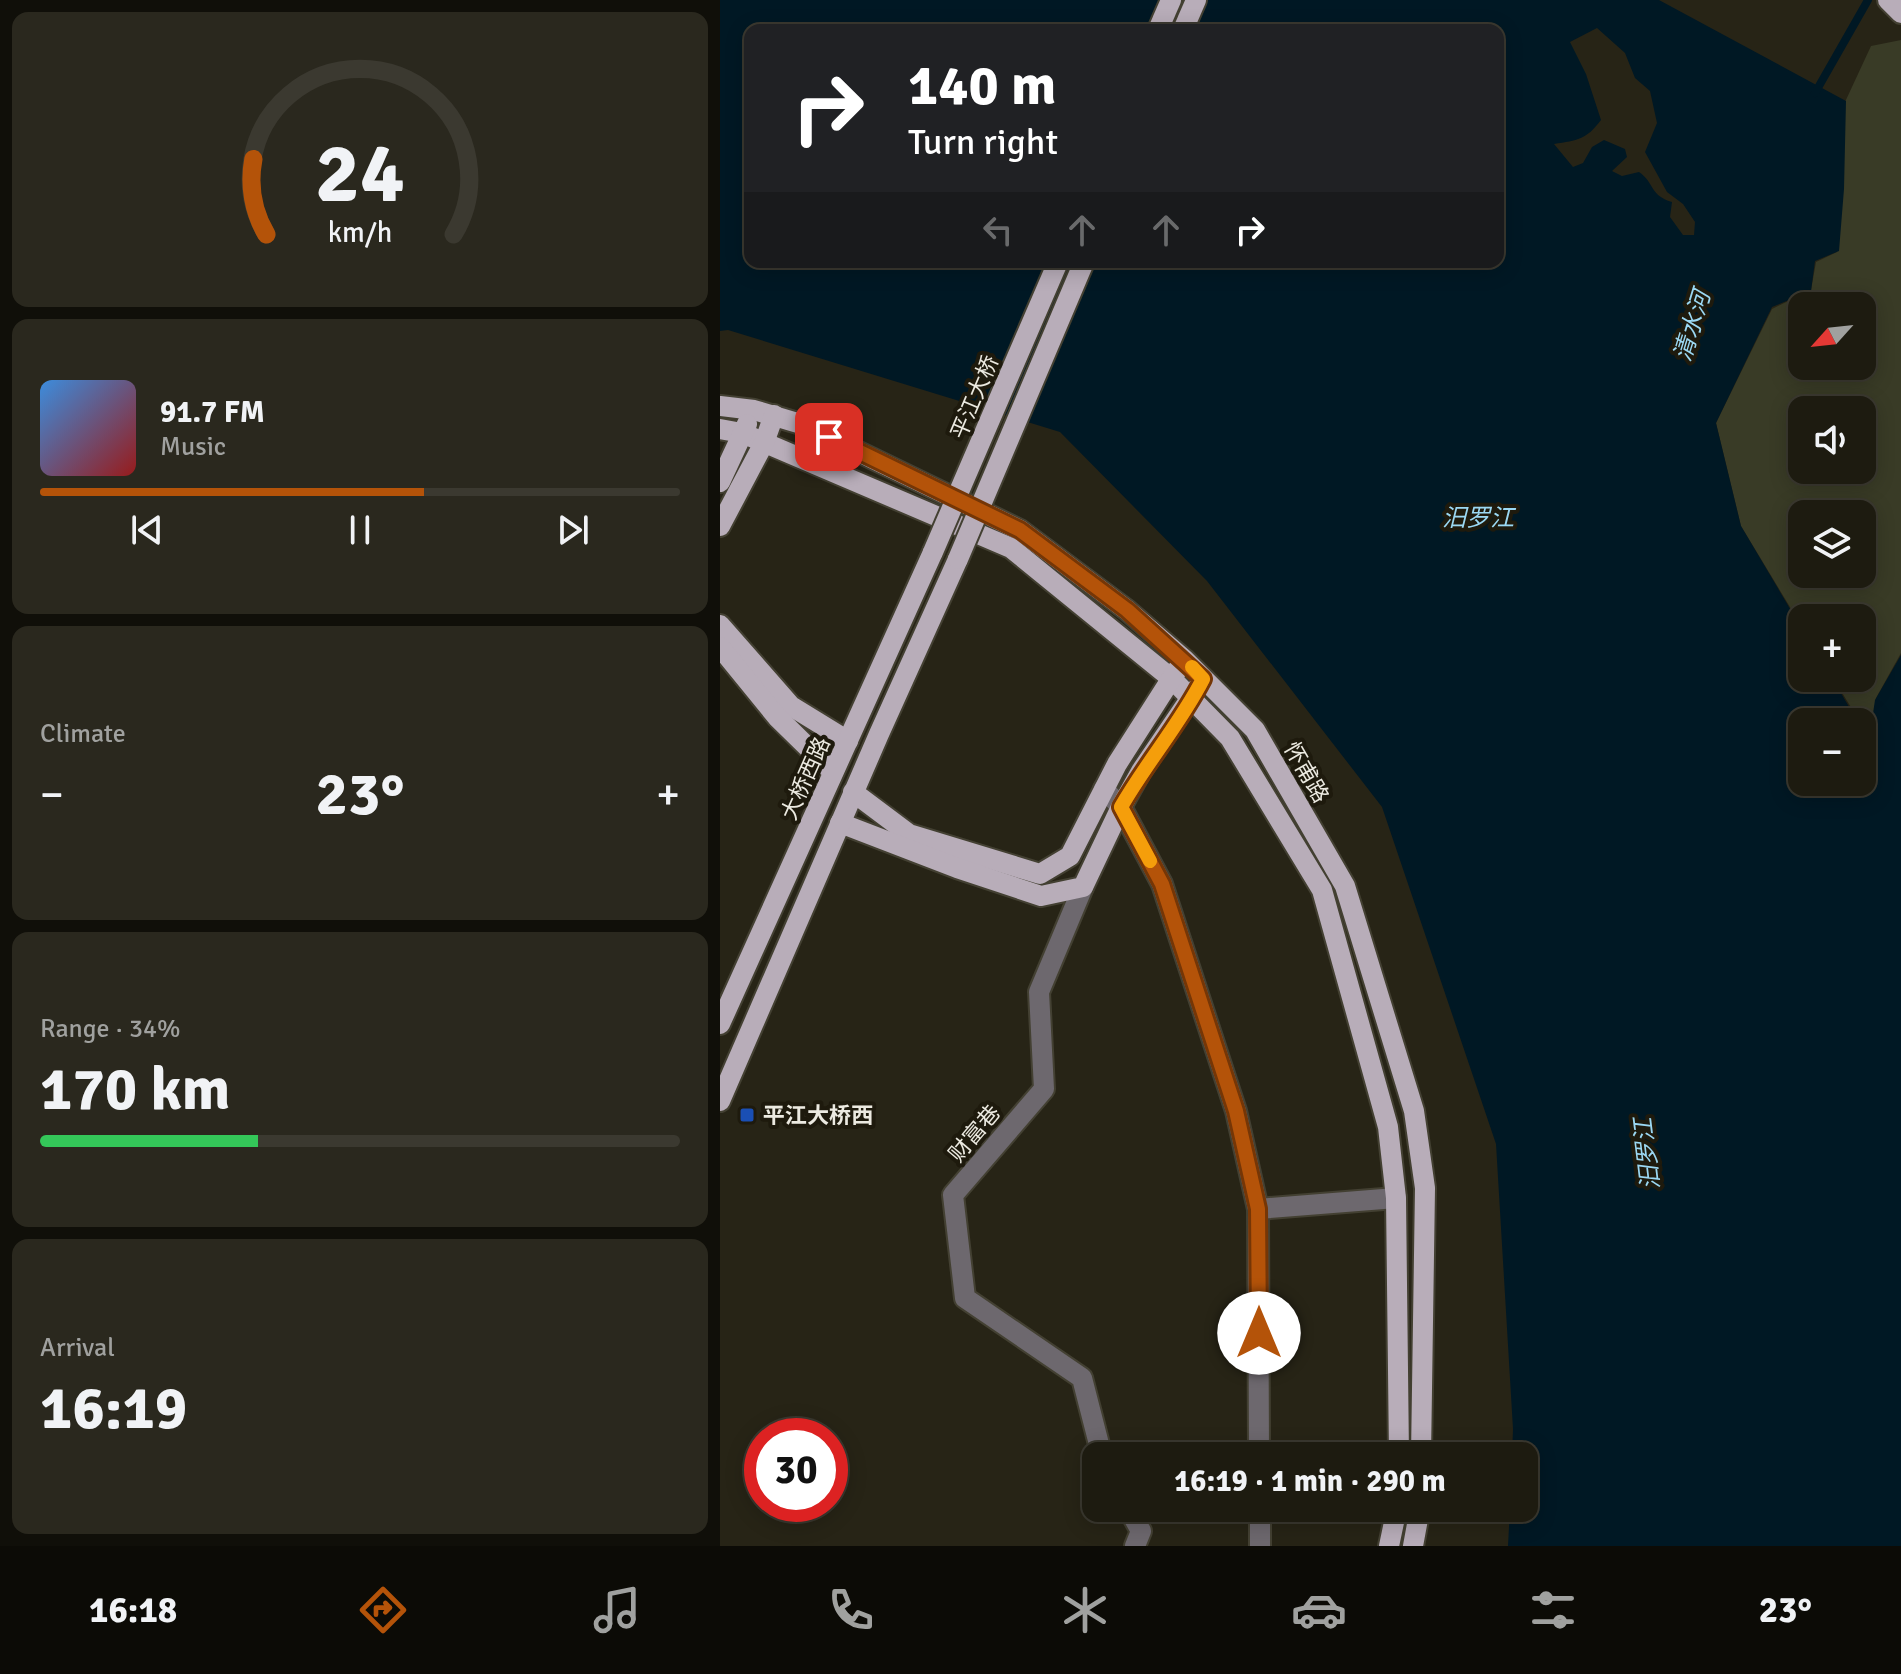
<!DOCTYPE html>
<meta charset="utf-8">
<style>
:root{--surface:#1d1b10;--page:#2a281e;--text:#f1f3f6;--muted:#a0a19f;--line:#3b3930;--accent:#b45309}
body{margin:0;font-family:Signika,"Noto Sans SC",sans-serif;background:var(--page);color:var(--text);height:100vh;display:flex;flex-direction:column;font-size:30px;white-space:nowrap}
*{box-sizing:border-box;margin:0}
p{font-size:26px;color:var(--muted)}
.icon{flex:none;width:44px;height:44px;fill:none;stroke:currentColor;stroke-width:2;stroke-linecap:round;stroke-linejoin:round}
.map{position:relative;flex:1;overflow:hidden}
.panel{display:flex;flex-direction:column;gap:12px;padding:12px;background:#100f09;width:720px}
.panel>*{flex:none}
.top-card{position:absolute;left:24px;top:24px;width:760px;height:244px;border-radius:16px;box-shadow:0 4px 20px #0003,0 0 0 2px var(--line);background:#202124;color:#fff;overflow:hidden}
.needle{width:52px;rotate:243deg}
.buttons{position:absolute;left:1068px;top:292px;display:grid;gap:16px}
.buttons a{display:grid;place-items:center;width:88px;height:88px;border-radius:16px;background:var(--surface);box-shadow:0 4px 20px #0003,0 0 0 2px var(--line);font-size:40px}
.speed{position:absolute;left:24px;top:1418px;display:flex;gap:16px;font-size:40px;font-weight:700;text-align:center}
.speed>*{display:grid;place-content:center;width:104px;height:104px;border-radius:50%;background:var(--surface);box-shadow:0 4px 20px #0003,0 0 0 2px var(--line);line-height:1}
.speed .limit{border:12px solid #d22;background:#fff;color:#111}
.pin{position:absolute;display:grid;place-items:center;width:68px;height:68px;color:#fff;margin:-34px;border-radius:16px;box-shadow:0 4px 12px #0006}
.me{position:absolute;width:88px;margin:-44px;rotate:0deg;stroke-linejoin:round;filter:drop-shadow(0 0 6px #0008)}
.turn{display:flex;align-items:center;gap:28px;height:168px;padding:0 32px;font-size:36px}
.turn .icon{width:104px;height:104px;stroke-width:2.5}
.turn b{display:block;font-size:56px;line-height:68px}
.lanes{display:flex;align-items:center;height:76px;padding:0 32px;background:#0003;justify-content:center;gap:40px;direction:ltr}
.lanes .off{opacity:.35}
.big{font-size:60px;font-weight:700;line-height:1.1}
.panel .card{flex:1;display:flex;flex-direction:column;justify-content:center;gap:12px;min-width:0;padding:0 28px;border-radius:16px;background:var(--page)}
.panel .dial{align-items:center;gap:0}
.dial svg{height:208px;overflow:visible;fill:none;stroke:var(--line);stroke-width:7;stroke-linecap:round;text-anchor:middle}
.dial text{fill:var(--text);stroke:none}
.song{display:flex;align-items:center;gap:24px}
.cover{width:96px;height:96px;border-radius:12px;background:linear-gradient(135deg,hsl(210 70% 55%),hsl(0 70% 35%))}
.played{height:8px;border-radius:4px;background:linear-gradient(90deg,var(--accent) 60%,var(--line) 60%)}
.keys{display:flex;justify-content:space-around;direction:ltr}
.heat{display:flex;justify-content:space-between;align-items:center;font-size:44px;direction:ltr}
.charge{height:12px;border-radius:6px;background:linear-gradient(90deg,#34c759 34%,var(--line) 0)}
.trip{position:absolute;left:362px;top:1442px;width:456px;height:80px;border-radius:16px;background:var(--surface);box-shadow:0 4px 20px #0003,0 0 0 2px var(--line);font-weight:700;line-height:80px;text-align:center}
.tabs{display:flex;height:128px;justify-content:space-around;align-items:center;background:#0c0b06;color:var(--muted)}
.tabs .icon{width:56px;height:56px}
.tabs .on{color:var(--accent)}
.tabs b{font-size:36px;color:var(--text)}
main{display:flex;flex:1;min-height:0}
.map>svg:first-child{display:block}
</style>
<main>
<section class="panel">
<div class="card dial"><svg viewBox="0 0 100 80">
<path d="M14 69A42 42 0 1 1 86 69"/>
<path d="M14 69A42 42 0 0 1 9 40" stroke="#b45309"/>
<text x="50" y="56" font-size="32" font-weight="700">24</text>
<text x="50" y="72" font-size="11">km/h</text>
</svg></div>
<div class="card">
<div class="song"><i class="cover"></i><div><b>91.7 FM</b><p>Music</p></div></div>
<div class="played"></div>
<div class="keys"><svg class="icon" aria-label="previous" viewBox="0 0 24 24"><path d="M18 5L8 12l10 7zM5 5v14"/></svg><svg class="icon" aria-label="pause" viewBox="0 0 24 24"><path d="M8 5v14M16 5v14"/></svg><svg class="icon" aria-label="next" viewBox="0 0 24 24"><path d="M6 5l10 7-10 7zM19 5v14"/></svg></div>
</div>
<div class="card"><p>Climate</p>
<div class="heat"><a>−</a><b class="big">23°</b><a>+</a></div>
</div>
<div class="card"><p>Range · 34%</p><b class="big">170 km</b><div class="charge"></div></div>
<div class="card"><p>Arrival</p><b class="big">16:19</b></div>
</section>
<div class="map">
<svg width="1181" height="1546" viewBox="0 0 1181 1546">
<rect width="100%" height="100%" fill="#272416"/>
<path fill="#393b26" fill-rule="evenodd" d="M 1181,40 L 1181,653 L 1156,698 L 1151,740 L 1113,678 L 1142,678 L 1142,618 L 1082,618 L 1082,627 L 1021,526 L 996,423 L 1052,309 L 1091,290 L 1096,262 L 1117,252 L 1125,102 L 1151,46 ZM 1082,306 L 1142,306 L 1142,366 L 1082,366 ZM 1082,410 L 1142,410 L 1142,470 L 1082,470 ZM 1082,514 L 1142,514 L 1142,574 L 1082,574 Z"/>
<path fill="#001824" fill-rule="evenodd" d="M 0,0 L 939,0 L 1126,101 L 1124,189 L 1119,251 L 1095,261 L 1091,291 L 1052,307 L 996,423 L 1021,526 L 1082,629 L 1082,678 L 1112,678 L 1138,722 L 1082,722 L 1082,782 L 1142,782 L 1142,729 L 1149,740 L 1155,700 L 1181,655 L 1181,1546 L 788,1546 L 790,1508 L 804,1508 L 804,1456 L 792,1456 L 793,1429 L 776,1144 L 662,807 L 487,581 L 340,432 L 8,330 L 0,331 ZM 877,28 L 905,53 L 915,78 L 930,91 L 937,123 L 925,152 L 947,192 L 963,204 L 975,222 L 974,235 L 963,235 L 950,217 L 952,202 C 929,195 935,183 919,172 L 902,176 L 892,171 L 907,157 L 905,149 L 884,140 L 872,147 L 863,163 L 853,167 L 834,144 C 858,140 866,140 881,120 L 866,74 L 850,42 ZM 30,30 L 778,30 L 778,262 L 30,262 Z"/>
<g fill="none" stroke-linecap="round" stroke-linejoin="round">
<polyline stroke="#001824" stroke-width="8" points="1095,93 1148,0"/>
<g stroke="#434032" stroke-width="24">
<g id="minor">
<polyline points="384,789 401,807 442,884 516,1111 538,1209 539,1456"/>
<polyline points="363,887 319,992 324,1089 233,1195 245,1298 362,1378 382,1456"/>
<polyline points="538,1209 676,1198"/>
<polyline points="408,1508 421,1531 415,1546"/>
<polyline points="540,1508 540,1546"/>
</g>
</g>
<g stroke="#434032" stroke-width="24">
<g id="major">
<polyline points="1168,0 1181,13"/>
<polyline points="438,30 451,0"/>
<polyline points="463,30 476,0"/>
<polyline points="0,406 34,410 81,424 300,530 407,610 464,659 535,730 625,886 694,1111 705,1188 701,1456"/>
<polyline points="0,429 22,433 291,548 452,679 510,738 602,890 668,1127 676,1198 679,1456"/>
<polyline points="0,482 27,424"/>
<polyline points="0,526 44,443 54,415"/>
<polyline points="0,625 71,706 128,741"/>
<polyline points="0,647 57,717 113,772"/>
<polyline points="133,792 189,834 320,874 350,856 397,764 457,670"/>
<polyline points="120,823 237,868 321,896 363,887 401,807 421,771 478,687"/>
<polyline points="0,1024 213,552"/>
<polyline points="0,1101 159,734 238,559"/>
<polyline points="669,1546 677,1508"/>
<polyline points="693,1546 700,1508"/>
</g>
</g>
<use href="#minor" stroke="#6d686e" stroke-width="20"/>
<use href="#major" stroke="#b8adb9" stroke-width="20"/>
<g stroke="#434032" stroke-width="24" stroke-linecap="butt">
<g id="major-bridge">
<polyline points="213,552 338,262"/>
<polyline points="238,559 364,262"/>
</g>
</g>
<use href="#major-bridge" stroke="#b8adb9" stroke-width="20"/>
</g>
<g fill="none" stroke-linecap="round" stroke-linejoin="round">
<g stroke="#753606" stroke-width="20">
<path id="route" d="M 109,437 L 300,530 L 407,610 L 483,679 C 460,724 426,763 401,807 L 442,884 L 516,1111 L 538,1209 L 539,1333"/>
</g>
<use href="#route" stroke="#b45309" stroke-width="14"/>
<path stroke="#f59e0b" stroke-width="14" d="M 430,861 L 401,807 C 426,763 460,724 483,679 L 472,667"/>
</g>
<rect fill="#1a4fb4" stroke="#1e1a0d" stroke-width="3" x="19" y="1107" width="16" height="16" rx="4"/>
<g text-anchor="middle" stroke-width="8" stroke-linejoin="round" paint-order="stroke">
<g font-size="22" fill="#eceae1" stroke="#1e1a0d">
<text transform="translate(254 397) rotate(-67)" y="8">平江大桥</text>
<text transform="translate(587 772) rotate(60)" y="8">怀甫路</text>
<text transform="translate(85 778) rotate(-66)" y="8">大桥西路</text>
<text transform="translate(254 1133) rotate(-50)" y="8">财富巷</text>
</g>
<g font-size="22" font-weight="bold" fill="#eceae1" stroke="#1e1a0d" text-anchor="start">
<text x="43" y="1123">平江大桥西</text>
</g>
<g font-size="24" font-style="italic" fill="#9bd8f3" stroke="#1e1a0d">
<text transform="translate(972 326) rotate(-73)" y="8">清水河</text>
<text x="758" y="526">汨罗江</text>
<text transform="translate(927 1154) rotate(-97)" y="8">汨罗江</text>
</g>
</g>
</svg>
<div class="buttons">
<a><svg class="needle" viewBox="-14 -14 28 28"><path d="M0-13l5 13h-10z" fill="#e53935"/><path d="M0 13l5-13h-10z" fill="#a0a19f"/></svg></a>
<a><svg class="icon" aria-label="sound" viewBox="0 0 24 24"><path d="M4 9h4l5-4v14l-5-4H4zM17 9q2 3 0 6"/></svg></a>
<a><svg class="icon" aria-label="layers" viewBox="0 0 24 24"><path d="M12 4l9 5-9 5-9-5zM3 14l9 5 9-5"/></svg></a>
<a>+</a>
<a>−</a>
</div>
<div class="speed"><div class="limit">30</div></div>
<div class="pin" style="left:109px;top:437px;background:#d93025"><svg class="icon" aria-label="arrive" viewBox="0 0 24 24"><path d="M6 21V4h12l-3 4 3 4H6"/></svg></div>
<svg class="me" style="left:539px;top:1333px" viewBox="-20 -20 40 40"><circle r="19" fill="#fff"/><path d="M0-13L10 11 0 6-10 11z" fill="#b45309"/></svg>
<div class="trip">16:19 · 1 min · 290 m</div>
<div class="top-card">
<div class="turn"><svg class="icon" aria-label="right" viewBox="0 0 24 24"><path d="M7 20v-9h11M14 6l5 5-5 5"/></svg><div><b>140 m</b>Turn right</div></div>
<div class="lanes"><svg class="icon off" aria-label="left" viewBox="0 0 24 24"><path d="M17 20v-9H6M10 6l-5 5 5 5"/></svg><svg class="icon off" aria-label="ahead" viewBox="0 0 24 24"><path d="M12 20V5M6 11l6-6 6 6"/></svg><svg class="icon off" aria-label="ahead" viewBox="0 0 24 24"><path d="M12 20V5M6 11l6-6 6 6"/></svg><svg class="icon" aria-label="right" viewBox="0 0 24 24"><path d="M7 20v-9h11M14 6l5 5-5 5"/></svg></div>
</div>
</div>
</main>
<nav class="tabs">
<b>16:18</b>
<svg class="icon on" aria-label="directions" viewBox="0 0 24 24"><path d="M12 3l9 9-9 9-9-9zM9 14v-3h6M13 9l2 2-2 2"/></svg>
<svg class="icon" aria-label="music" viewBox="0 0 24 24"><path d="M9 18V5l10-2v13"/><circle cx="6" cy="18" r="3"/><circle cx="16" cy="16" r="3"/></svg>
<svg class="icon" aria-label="phone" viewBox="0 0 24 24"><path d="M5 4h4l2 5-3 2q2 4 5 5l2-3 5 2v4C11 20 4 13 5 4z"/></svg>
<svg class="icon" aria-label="climate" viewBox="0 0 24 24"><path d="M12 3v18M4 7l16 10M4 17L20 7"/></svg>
<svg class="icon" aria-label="car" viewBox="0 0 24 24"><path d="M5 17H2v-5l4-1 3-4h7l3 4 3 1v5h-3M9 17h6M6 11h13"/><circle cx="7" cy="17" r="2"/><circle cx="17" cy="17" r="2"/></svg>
<svg class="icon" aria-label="filters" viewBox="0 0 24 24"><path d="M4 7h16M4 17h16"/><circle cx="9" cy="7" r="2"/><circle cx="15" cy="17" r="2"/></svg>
<b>23°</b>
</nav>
